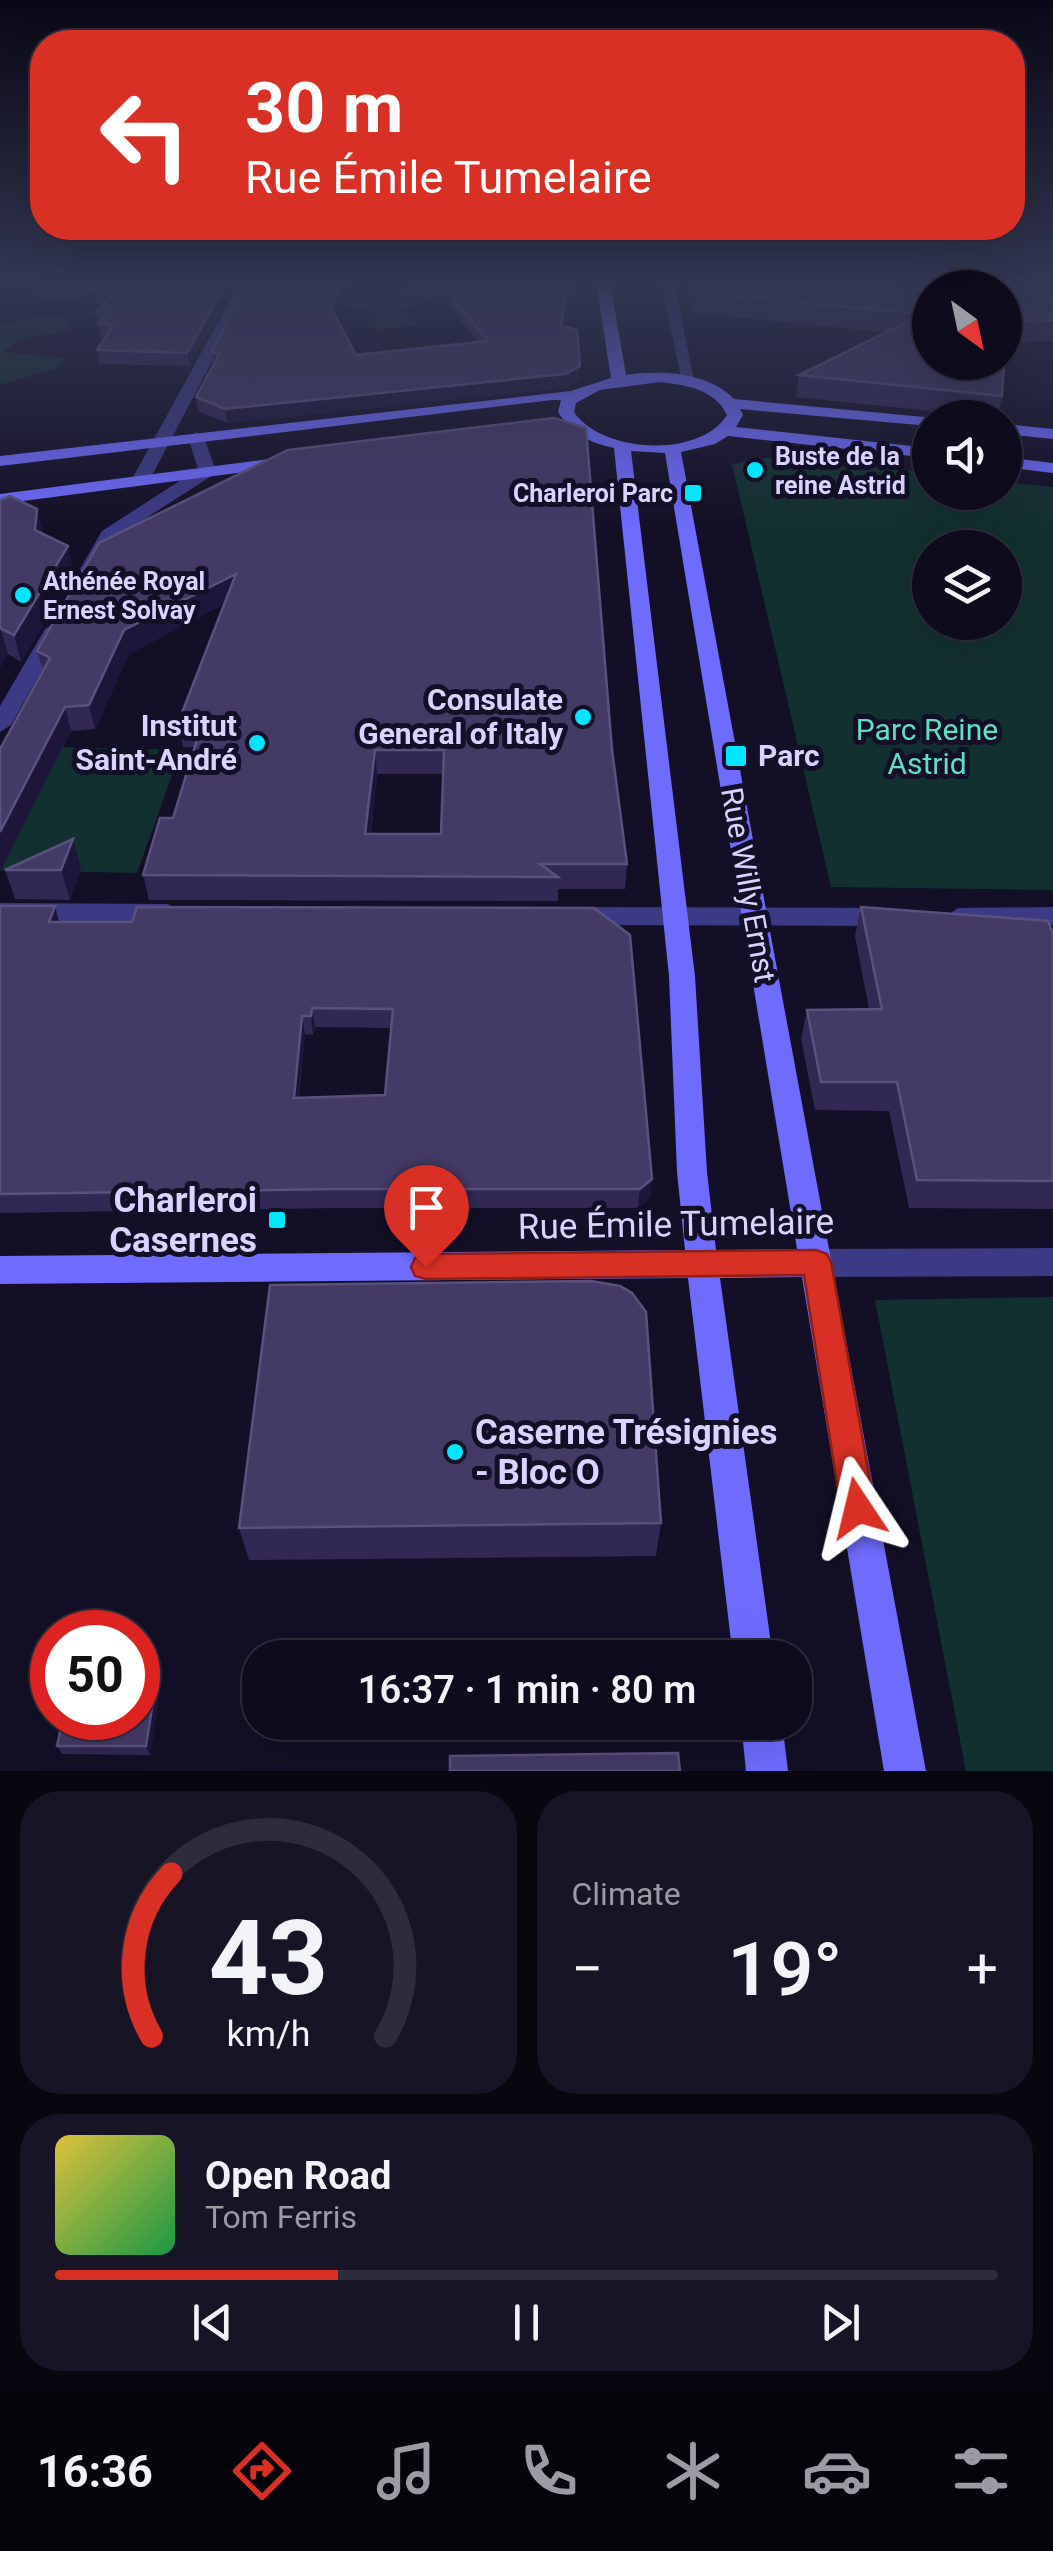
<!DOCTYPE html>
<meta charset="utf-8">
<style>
:root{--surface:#0e0b1c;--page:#171425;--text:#f1f3f6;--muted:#9b9ba3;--line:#2e2b3b;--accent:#d93025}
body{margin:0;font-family:Roboto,sans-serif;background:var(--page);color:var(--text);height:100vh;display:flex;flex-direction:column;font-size:38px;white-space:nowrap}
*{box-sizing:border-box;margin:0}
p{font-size:32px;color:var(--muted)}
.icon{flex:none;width:55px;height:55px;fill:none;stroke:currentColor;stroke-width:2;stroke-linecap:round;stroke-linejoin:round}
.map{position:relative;height:1771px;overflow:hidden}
.drawer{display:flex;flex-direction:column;gap:20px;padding:20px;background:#08060f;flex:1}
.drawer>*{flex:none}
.banner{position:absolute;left:30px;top:30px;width:995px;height:210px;border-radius:40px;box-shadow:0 10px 40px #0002,0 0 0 2px var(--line);background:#d93025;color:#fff;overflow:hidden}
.needle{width:65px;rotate:147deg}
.tools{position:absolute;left:912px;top:270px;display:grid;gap:20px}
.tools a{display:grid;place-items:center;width:110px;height:110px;border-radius:50%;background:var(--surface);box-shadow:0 10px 40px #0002,0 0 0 2px var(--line);font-size:50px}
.speed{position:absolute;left:30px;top:1610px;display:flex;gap:20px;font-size:50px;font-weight:700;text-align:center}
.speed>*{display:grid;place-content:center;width:130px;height:130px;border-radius:50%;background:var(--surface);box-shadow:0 10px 40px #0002,0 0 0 2px var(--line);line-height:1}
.speed .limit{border:15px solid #d22;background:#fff;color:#111}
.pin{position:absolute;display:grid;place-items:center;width:85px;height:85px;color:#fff;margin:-102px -42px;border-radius:50% 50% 50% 0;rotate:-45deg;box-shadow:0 0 10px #0007}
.pin .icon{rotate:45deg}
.me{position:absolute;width:110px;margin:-55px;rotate:350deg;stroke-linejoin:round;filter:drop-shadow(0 0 8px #0008)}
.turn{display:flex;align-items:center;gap:35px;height:210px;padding:0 50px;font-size:45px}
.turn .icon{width:130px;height:130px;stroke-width:2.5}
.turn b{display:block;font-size:70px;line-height:85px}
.big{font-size:75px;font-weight:600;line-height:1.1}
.drawer .tile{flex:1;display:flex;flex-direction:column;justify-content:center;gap:15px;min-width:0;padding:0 35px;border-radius:40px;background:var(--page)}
.drawer .dial{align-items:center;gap:0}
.dial svg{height:260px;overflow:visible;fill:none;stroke:var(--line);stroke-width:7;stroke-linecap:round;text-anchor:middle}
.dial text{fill:var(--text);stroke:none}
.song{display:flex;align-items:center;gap:30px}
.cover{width:120px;height:120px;border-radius:15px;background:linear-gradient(135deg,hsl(50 70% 55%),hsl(140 70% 35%))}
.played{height:10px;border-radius:5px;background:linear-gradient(90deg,var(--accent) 30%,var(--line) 30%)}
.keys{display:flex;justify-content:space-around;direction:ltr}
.heat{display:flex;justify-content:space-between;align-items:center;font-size:55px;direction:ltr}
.drawer .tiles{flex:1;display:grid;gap:20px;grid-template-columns:1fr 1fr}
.tile:last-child{grid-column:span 2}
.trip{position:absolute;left:242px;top:1640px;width:570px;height:100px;border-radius:40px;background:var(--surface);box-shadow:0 10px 40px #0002,0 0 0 2px var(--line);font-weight:600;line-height:100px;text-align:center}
.dock{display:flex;height:160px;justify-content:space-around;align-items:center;background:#06040b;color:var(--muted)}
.dock .icon{width:70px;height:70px}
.dock .active{color:var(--accent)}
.dock b{font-size:45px;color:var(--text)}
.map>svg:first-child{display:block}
</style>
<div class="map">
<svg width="1053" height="1771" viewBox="0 0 1053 1771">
<rect width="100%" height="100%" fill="#130f26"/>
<g fill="#12302f" fill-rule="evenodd">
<polygon points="431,282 462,300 439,297 399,310 418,325 380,329 363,325 378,313 344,306 359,292 396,290"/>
<path d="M 45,315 L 67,317 L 71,327 C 48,339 21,332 4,352 L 65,358 L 60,367 L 0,385 L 0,324 Z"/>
<path d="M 777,456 L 930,473 L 930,492 L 1005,492 L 1005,482 L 1053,487 L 1053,890 L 831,887 L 732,464 ZM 930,548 L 1005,548 L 1005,622 L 930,622 Z"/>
<polygon points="57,747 181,750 137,873 0,870"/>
<polygon points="1053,1297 1053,1771 966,1771 875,1300"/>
</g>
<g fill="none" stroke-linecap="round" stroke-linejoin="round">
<g fill="#3d3a85" fill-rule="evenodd">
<polygon points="240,282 254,282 149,481 134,485 131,481"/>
<polygon points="661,282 674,282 695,385 682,382"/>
<polygon points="196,432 204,437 216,471 213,475 115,538 96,573 82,573 80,569 102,531 198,469 188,437"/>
<polygon points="55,623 65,629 11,725 0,732 0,706 45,629"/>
<polygon points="0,903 168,904 181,913 168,922 0,921"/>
<polygon points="573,907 893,908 906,917 893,926 573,925 560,916"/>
<polygon points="1053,907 1053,925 958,926 945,917 958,908"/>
<polygon points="1053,1248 1053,1276 817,1277 806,1273 801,1263 806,1253 817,1249"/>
</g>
<g fill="#6f6bff" fill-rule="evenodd">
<path d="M 596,282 L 610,282 L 626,375 C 661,370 708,372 734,399 L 935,418 L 930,418 L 930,426 L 740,409 L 743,415 L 736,427 L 930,448 L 930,458 L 728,436 L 715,444 L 681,452 L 926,1771 L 884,1771 L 802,1277 L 720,1278 L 773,1658 L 733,1658 L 688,1278 L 0,1284 L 0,1256 L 685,1250 L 677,1172 L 669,976 L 614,448 C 588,442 572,434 558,412 L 561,400 L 552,400 L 0,466 L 0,456 L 571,391 L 611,378 ZM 660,382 C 686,385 715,389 727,415 C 700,459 601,453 574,412 L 576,403 L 600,390 ZM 631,451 L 665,453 L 797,1249 L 716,1250 L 707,1172 L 695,976 Z"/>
<polygon points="1005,424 1053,429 1053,439 1005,434"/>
<polygon points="293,456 301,461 299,465 0,504 0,494"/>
<polygon points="1005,457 1053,463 1053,473 1005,467"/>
<polygon points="741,1722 782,1722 788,1771 746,1771"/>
</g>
</g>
<g fill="#312854" fill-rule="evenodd">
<polygon points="42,282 236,282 190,366 99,364 97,350 105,338 101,338 96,312 104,303 38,301 36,288"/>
<polygon points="393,282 572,282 572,302 567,301 563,326 579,380 565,388 227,423 198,411 196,397 213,366 211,353 335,314 356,355 478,342 430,284"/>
<polygon points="686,282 1053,282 1053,341 1010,342 1008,348 1005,348 1005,288 1002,396 998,418 796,397 799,375 886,332 693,313"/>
<polygon points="0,500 44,534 74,572 21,662 8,654 0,667"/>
<path d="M 99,543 L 612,750 L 627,864 L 625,889 L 558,889 L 558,901 L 149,900 L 143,875 L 173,818 L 194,747 L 183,747 L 178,723 L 224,604 L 129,654 L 95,729 L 71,731 L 0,872 L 0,749 L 43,670 L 37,651 ZM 377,774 L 443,774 L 441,834 L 371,834 Z"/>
<polygon points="73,839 81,868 70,900 15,899 5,870"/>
<path d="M 0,906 L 59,922 L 132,922 L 594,908 L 652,1179 L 650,1198 L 638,1208 L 338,1208 L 0,1213 ZM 315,1027 L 391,1028 L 385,1095 L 299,1098 L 305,1034 L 313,1035 Z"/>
<polygon points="861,907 1053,934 1053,1209 909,1208 889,1111 815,1110 801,1039 807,1010 869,1009 855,936"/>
<polygon points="661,1523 656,1556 249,1560 239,1528"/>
<polygon points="159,1697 150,1755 62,1754 57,1746"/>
</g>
<g fill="#1d163a">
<polygon points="227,282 236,282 190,366 187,353"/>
<polygon points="345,282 353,282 331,319 330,306"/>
<polygon points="567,288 567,301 561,340 561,326"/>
<polygon points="580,366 579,380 565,388 227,423 225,409"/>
<polygon points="37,509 44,535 35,530"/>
<polygon points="68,546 74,572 21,662 14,635"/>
<polygon points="236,574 239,596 129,654 95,729 89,705 124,630"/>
<polygon points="0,627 8,654 0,667"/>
<polygon points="65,707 71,731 0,872 0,832"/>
<polygon points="375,750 377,774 368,858 365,834"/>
<polygon points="73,839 81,868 70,900 61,870"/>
<polygon points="55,906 60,925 49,922"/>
<polygon points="312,1008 315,1027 313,1035 311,1016"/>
<polygon points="302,1016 305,1034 297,1117 294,1098"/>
<polygon points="652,1179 650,1198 638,1208 640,1189"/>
<polygon points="155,1689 159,1697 150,1755 146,1746"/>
</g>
<g fill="#433a66" stroke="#5a527e" stroke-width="2.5" fill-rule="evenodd">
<polygon points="42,282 227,282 187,353 97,350 113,325 98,324 106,312 96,312 116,291 36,288"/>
<polygon points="247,282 345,282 330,306 356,355 488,341 438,282 572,282 572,289 567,288 561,326 577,330 580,366 565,374 225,409 196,397 220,353 211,353"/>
<polygon points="692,282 1053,282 1053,320 1013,321 1013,327 1005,327 1005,288 930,288 930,362 1004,362 1002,396 799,375 923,314 695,293"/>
<path d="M 554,418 L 586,428 L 612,750 L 627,864 L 540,864 L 558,877 L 143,875 L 160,818 L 173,818 L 202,723 L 178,723 L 236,574 L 124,630 L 89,705 L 65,707 L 0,832 L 0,749 L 50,658 L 37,651 L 99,543 L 288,450 ZM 375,750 L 444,750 L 441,834 L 365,834 Z"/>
<polygon points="10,496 37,509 35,530 68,546 14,635 0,628 0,500"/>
<polygon points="73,839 61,870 5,870"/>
<path d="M 0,906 L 55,906 L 49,922 L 132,922 L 137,907 L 594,908 L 630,935 L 652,1179 L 640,1189 L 335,1189 L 0,1194 ZM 312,1008 L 393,1009 L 385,1095 L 294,1098 L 302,1016 L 311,1016 Z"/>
<polygon points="861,907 1048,921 1053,934 1053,1181 917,1180 897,1082 821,1082 807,1010 882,1009"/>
<polygon points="591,1281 620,1286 632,1293 646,1312 661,1523 239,1528 270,1285"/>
<polygon points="138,1689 155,1689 146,1746 57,1746 63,1718 138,1718"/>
<polygon points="678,1753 680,1771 450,1771 450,1756"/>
</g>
<linearGradient id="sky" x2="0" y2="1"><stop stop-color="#0a0815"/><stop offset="0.53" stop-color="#333752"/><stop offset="1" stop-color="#333752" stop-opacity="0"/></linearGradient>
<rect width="1053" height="530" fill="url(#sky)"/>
<polygon fill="#d93025" stroke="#8d1f18" stroke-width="2.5" points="816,1250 827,1254 831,1262 875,1508 870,1519 858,1524 846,1519 841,1508 804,1275 426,1279 415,1276 411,1267 415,1258 426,1254"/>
<g fill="#00e5ff" stroke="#130f26" stroke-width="4">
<circle cx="755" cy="470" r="10"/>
<rect x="683" y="483" width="20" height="20" rx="5"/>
<circle cx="23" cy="595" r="10"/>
<circle cx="583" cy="717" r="10"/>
<circle cx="257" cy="743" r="10"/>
<rect x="724" y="744" width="24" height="24" rx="5"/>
<rect x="267" y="1210" width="20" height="20" rx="5"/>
<circle cx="455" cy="1452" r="10"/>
</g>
<g text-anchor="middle" stroke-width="10" stroke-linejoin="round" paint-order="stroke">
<g font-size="25" font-weight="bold" fill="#d9d4ff" stroke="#130f26" text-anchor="start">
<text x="775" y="465">Buste de la<tspan x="775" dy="29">reine Astrid</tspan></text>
<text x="673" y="502" text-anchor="end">Charleroi Parc</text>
<text x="43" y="590">Athénée Royal<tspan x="43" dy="29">Ernest Solvay</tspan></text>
</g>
<g font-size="30" font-weight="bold" fill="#d9d4ff" stroke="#130f26" text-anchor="end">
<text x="563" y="710">Consulate<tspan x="563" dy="34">General of Italy</tspan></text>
<text x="237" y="736">Institut<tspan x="237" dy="34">Saint-André</tspan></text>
<text x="758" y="766" text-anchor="start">Parc</text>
</g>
<g font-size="30" fill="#5fe0c0" stroke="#130f26">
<text x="927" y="740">Parc Reine<tspan x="927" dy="34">Astrid</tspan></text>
</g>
<g font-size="30" fill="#d9d4ff" stroke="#130f26">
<text transform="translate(748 885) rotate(80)" y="10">Rue Willy Ernst</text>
</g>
<g font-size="35" font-weight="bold" fill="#d9d4ff" stroke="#130f26" text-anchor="end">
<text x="257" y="1212">Charleroi<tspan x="257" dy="40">Casernes</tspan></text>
<text x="475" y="1444" text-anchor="start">Caserne Trésignies<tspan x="475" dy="40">- Bloc O</tspan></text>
</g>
<g font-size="35" fill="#d9d4ff" stroke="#130f26">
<text transform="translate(676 1224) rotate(-1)" y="12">Rue Émile Tumelaire</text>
</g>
</g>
</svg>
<div class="tools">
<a><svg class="needle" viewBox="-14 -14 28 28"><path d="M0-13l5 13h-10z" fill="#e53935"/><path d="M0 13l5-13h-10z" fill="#9b9ba3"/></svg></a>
<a><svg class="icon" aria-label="sound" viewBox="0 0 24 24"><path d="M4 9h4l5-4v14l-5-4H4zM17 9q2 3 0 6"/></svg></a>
<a><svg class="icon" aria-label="layers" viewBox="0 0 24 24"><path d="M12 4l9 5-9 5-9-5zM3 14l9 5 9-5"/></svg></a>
</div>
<div class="speed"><div class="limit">50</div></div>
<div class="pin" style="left:426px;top:1267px;background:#d93025"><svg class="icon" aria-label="arrive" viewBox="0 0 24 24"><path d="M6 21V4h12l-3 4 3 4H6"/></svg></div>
<svg class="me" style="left:858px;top:1508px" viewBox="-20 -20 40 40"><path d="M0-17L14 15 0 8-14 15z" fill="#d93025" stroke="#fff" stroke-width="4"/></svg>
<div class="trip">16:37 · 1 min · 80 m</div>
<div class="banner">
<div class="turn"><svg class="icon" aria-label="left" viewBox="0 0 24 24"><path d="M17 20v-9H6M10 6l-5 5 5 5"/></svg><div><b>30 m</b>Rue Émile Tumelaire</div></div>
</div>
</div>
<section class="drawer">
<div class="tiles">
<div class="tile dial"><svg viewBox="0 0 100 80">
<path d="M14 69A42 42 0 1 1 86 69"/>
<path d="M14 69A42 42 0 0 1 20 19" stroke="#d93025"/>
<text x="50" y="56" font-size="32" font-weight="700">43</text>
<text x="50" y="72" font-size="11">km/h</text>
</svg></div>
<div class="tile"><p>Climate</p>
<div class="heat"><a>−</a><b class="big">19°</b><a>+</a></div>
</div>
<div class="tile">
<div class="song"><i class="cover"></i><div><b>Open Road</b><p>Tom Ferris</p></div></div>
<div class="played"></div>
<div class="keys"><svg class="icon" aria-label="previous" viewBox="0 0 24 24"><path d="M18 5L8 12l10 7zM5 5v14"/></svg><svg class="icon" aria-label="pause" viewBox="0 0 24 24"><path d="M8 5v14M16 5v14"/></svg><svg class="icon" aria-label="next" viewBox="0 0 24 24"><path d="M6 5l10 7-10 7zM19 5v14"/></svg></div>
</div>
</div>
</section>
<nav class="dock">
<b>16:36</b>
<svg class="icon active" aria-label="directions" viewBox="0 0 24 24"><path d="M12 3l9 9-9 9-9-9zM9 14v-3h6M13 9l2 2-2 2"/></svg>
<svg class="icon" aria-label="music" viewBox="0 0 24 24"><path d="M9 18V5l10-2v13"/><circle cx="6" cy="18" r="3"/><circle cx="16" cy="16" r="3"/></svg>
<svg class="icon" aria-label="phone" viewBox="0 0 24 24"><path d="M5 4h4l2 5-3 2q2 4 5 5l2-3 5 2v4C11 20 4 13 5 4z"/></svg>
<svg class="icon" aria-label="climate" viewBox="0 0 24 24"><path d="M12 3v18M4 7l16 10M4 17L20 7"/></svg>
<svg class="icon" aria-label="car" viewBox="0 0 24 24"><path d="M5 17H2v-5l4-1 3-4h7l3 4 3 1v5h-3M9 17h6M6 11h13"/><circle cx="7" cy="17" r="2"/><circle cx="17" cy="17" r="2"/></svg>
<svg class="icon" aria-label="filters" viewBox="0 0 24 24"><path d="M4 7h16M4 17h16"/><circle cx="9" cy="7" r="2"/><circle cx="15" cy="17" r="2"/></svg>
</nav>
